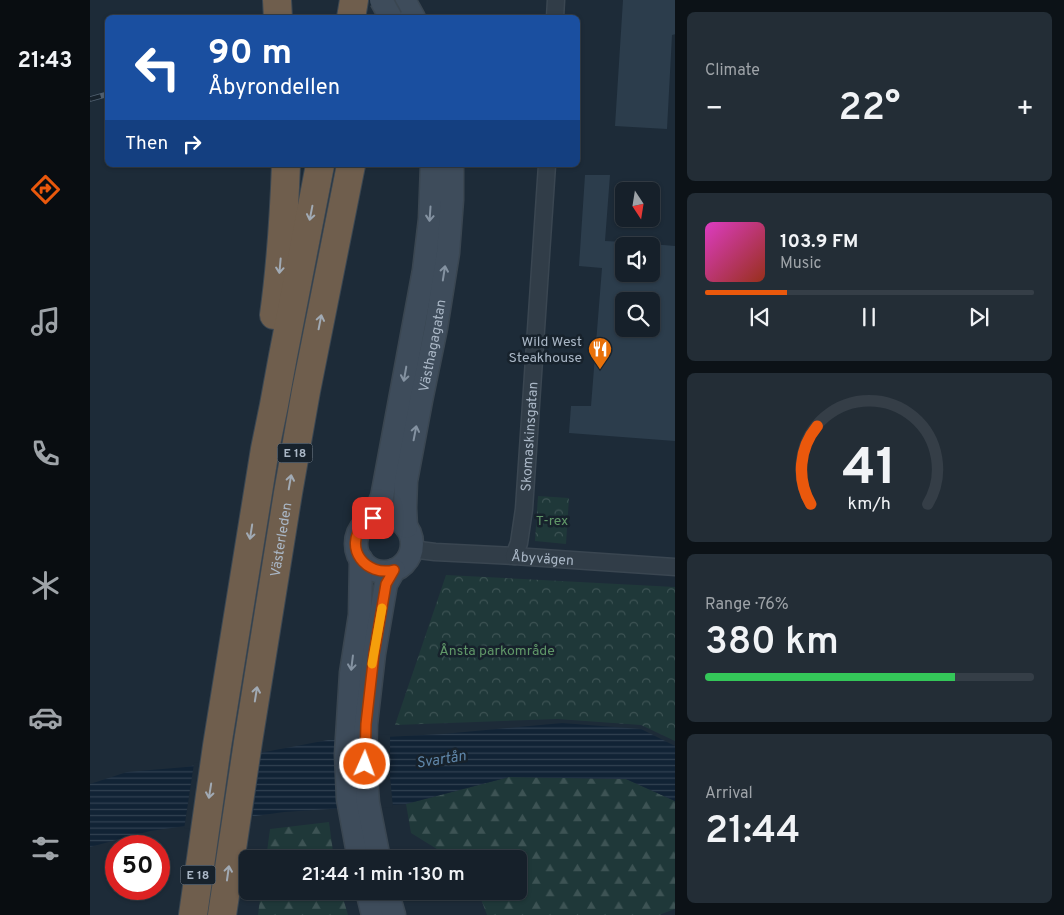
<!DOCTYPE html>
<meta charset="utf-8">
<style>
:root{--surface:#16202a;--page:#232d36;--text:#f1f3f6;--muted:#9ea3a8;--line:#353e47;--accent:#ea580c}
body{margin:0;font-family:Overpass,sans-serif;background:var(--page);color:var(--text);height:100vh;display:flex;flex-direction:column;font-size:19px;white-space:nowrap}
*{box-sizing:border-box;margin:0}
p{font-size:16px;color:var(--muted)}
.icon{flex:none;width:28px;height:28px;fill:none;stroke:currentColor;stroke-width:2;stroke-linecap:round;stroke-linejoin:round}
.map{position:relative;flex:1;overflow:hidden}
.drawer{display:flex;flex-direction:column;gap:12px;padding:12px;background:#0c1217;width:389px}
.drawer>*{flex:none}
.banner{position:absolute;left:15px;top:15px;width:475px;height:152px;border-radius:8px;box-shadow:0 1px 4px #0004,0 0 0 1px var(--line);background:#1a4fa0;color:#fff;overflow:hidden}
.needle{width:32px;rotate:168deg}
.tools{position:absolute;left:525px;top:182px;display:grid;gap:10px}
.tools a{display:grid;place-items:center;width:45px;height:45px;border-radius:8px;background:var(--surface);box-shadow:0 1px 4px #0004,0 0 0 1px var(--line);font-size:25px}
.speed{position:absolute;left:15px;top:835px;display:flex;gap:10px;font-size:25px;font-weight:700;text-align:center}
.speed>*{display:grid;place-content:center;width:65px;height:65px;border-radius:50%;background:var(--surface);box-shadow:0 1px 4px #0004,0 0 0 1px var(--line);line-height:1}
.speed .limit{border:8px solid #d22;background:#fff;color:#111}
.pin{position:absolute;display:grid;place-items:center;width:42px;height:42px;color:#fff;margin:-21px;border-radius:10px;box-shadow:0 2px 8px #0006}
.me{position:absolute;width:55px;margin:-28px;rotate:2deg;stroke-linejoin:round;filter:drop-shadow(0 0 4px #0008)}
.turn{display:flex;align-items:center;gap:18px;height:105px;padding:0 20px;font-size:22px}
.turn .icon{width:65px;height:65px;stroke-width:2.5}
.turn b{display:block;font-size:35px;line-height:42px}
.then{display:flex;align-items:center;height:48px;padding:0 20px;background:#0003;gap:10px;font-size:19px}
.big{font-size:38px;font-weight:600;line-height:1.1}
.drawer .tile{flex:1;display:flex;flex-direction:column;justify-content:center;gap:8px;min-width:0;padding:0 18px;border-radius:8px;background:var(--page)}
.drawer .dial{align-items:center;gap:0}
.dial svg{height:130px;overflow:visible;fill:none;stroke:var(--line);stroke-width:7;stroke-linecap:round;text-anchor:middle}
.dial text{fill:var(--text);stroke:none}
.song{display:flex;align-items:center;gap:15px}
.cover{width:60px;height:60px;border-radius:8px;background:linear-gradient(135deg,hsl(310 70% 55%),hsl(10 70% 35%))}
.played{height:5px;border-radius:2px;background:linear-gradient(90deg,var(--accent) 25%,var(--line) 25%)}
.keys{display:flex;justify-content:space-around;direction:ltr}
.heat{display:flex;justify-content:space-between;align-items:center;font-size:28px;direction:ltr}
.charge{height:8px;border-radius:4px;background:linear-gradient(90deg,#34c759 76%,var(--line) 0)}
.trip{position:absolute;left:149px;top:850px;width:288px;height:50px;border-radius:8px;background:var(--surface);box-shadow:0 1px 4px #0004,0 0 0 1px var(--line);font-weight:600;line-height:50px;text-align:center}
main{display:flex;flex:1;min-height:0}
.tab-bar{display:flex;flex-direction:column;width:90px;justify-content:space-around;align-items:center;background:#090d11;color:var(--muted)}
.tab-bar .icon{width:35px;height:35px}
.tab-bar .on{color:var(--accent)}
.tab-bar b{font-size:22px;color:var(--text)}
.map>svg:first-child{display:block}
</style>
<main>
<nav class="tab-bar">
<b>21:43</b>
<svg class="icon on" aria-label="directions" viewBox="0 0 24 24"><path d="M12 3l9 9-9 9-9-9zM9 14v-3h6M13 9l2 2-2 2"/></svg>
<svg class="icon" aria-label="music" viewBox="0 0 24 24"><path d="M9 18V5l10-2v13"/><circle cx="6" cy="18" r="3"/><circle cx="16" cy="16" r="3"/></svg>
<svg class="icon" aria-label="phone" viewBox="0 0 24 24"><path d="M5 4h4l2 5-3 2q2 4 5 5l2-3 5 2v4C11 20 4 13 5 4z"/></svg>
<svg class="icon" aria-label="climate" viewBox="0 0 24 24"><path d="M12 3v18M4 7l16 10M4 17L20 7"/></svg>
<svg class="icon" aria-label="car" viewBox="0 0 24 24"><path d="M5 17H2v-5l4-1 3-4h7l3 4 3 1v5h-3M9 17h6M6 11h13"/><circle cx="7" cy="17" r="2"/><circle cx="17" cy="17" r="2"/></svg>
<svg class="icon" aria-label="filters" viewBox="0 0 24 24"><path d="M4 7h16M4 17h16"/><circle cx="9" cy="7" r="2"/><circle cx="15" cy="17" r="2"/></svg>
</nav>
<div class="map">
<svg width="586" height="915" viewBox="0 0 586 915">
<defs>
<pattern id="forest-firs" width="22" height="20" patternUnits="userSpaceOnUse" patternTransform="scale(1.25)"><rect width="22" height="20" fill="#1f3839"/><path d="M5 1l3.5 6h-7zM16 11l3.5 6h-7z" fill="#3d5354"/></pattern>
<pattern id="park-crowns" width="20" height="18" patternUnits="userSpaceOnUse" patternTransform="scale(1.25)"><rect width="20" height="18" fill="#1f3839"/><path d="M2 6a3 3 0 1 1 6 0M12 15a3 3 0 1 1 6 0" fill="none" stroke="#3d5354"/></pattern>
<pattern id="water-rules" width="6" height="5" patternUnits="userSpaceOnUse" patternTransform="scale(1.25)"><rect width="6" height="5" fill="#112335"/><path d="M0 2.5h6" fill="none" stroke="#314151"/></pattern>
</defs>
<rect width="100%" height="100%" fill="#1d2b38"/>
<g fill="url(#forest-firs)">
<polygon points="419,777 536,779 585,801 585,909 569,915 397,915 388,891 428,891 428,859 363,859 321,833 316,804"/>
<polygon points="239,822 244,859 176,859 180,829"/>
<polygon points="171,891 251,891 258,915 168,915"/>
</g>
<g fill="url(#park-crowns)">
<polygon points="448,496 479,498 476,544 445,541"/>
<polygon points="356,575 585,587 585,741 551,725 467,719 305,725"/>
</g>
<polygon fill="url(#water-rules)" points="472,723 551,729 585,746 585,801 536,779 419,777 316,804 194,812 60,831 0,847 0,784 37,772 96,767 238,740 353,734"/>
<g fill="#1d2b38">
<polygon points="300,734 300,776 303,807 248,811 246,786 245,737"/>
<polygon points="171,750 162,820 94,829 104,763"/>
</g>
<g fill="#2c3d4c" fill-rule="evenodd">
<polygon points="533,0 586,0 586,34 582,35 577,129 525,126"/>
<path d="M 495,175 L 520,175 L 515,241 L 534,242 L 534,274 L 561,274 L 561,244 L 586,246 L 586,441 L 479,433 L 481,406 L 501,406 L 512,268 L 489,266 ZM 534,301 L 561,301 L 561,329 L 534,329 Z"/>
</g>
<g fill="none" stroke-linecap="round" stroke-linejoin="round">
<g stroke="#3a4651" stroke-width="19">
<g id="minor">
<polyline points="465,18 466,0"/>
<path id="s1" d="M 321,549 L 345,552 L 424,556 L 586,567"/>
<path id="s2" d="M 424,556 L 429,543 L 434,509 L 457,165"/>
</g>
</g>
<g stroke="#3a4651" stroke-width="25">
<g id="secondary">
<polyline points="314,0 324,18"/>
<circle cx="294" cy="544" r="28"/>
<polyline points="283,518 292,497 334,270 340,219 342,165"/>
<path id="s3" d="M 316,527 L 315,508 L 316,481 L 331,401 L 346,328 L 358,253 L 362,200 L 362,165"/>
<polyline points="269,859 258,799 256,754 261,673 270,615 271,559"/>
<polyline points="289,859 278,803 275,764 276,724 284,654 296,584 304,570"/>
<polyline points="277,891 283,915"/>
<polyline points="297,891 304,915"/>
</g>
</g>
<g stroke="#3b4752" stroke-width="30">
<g id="motorway">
<polyline points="187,0 188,18"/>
<polyline points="261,18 264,0"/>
<path d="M 184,315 C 191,265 194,216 196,165"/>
<polyline points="103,915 127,746 175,449 184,405 193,356 230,165"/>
<path id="s4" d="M 132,915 L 158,742 L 198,493 L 216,391 L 261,165"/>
</g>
</g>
<use href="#minor" stroke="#313d48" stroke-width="16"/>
<use href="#secondary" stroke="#3e4c5b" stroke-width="22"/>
<use href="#motorway" stroke="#6f5e4d" stroke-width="28"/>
<g stroke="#526170" stroke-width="5.5">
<polyline id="rail" points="0,99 18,94"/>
</g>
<use href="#rail" stroke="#17222c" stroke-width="4" stroke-dasharray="11" stroke-linecap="butt"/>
<g stroke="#3a4651" stroke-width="25" stroke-linecap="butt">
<polyline id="secondary-bridge" points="291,0 301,18"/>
</g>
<use href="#secondary-bridge" stroke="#3e4c5b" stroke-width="22"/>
</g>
<defs><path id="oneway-shaft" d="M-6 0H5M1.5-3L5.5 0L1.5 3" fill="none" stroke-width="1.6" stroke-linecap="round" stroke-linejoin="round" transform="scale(1.25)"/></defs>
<g stroke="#a1aab4">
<use href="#oneway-shaft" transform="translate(221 213) rotate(101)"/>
<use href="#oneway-shaft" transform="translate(190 266) rotate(95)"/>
<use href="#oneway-shaft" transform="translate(230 322) rotate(-79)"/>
<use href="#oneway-shaft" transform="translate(200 482) rotate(-80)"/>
<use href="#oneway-shaft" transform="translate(161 532) rotate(99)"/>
<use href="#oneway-shaft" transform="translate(166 694) rotate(-81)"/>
<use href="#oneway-shaft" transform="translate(120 791) rotate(99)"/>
<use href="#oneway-shaft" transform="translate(138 873) rotate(-82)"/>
</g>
<g stroke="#8492a1">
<use href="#oneway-shaft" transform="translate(340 214) rotate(94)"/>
<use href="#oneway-shaft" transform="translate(354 273) rotate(-81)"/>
<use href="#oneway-shaft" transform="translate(315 374) rotate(100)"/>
<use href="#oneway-shaft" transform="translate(325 433) rotate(-79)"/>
<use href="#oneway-shaft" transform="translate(262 663) rotate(97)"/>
</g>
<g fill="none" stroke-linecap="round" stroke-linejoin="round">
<g stroke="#983908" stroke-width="12">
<path id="route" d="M 275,764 L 276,724 L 284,654 L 296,584 L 304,570 C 276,577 253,548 273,525 C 276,522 280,520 283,518"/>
</g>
<use href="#route" stroke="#ea580c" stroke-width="9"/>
<polyline stroke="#f59e0b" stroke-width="9" points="282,664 292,608"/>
</g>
<defs>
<g id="restaurant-pin" transform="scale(1.25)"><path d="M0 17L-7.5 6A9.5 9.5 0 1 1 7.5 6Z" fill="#e8710a" stroke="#17222c"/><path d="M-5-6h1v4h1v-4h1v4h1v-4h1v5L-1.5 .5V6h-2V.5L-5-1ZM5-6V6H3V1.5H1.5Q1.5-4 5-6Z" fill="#fff"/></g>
</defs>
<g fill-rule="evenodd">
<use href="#restaurant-pin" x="510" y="349"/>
</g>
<g text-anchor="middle" stroke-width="5" stroke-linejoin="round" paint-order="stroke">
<g fill="#17222c" stroke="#7e8a98" stroke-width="1">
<rect x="187.5" y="443.5" width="35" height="19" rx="4"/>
<rect x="90.5" y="865.5" width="35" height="19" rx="4"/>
</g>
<g font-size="12" font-weight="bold" fill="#aab7c6">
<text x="205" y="457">E 18</text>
<text x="108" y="879">E 18</text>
</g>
<g font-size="14" fill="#aab7c6" stroke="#17222c" text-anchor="end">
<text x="492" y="346">Wild West<tspan x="492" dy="16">Steakhouse</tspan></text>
</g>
<g font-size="14" fill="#aab7c6" stroke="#17222c">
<text dy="5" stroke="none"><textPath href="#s3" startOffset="184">Västhagagatan</textPath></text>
<text dy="5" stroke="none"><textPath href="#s2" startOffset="121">Skomaskinsgatan</textPath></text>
<text dy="5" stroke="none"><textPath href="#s4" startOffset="380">Västerleden</textPath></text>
<text dy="5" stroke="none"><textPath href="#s1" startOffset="132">Åbyvägen</textPath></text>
</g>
<g font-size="14" fill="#609768" stroke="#17222c">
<text x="462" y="525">T-rex</text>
<text x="407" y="655">Ånsta parkområde</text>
</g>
<g font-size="15" font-style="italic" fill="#5f86a9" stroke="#17222c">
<text transform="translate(351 759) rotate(-9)" y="5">Svartån</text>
</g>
</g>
</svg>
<div class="tools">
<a><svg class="needle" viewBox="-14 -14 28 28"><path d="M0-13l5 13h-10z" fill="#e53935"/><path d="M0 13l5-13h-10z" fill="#9ea3a8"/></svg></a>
<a><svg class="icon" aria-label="sound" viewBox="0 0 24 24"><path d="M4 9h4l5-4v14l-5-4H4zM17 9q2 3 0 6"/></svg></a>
<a><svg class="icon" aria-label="search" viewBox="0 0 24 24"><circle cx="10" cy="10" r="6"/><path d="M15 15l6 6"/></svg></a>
</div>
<div class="speed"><div class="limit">50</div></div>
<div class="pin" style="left:283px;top:518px;background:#d93025"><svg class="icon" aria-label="arrive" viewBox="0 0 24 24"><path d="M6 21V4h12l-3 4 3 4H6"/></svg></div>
<svg class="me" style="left:275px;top:764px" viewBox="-20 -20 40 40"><circle r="17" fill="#ea580c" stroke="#fff" stroke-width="3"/><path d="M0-11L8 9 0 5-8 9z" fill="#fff"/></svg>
<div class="trip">21:44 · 1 min · 130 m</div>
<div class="banner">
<div class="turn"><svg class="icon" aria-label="left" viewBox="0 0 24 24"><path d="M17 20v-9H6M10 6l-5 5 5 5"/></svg><div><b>90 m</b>Åbyrondellen</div></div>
<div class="then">Then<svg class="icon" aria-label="right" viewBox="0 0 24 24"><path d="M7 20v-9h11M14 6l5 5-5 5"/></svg></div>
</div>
</div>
<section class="drawer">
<div class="tile"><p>Climate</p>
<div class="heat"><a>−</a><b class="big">22°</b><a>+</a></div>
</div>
<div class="tile">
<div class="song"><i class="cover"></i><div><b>103.9 FM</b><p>Music</p></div></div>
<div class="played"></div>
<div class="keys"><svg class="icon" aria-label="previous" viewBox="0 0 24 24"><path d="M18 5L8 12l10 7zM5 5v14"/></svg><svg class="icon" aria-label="pause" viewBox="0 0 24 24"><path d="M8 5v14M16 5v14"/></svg><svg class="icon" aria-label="next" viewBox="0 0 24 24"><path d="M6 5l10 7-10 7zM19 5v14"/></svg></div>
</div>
<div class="tile dial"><svg viewBox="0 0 100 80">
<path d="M14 69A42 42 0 1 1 86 69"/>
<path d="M14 69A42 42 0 0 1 18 21" stroke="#ea580c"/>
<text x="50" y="56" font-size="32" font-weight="700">41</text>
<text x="50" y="72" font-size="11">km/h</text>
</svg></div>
<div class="tile"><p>Range · 76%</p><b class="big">380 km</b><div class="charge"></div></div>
<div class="tile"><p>Arrival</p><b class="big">21:44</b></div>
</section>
</main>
